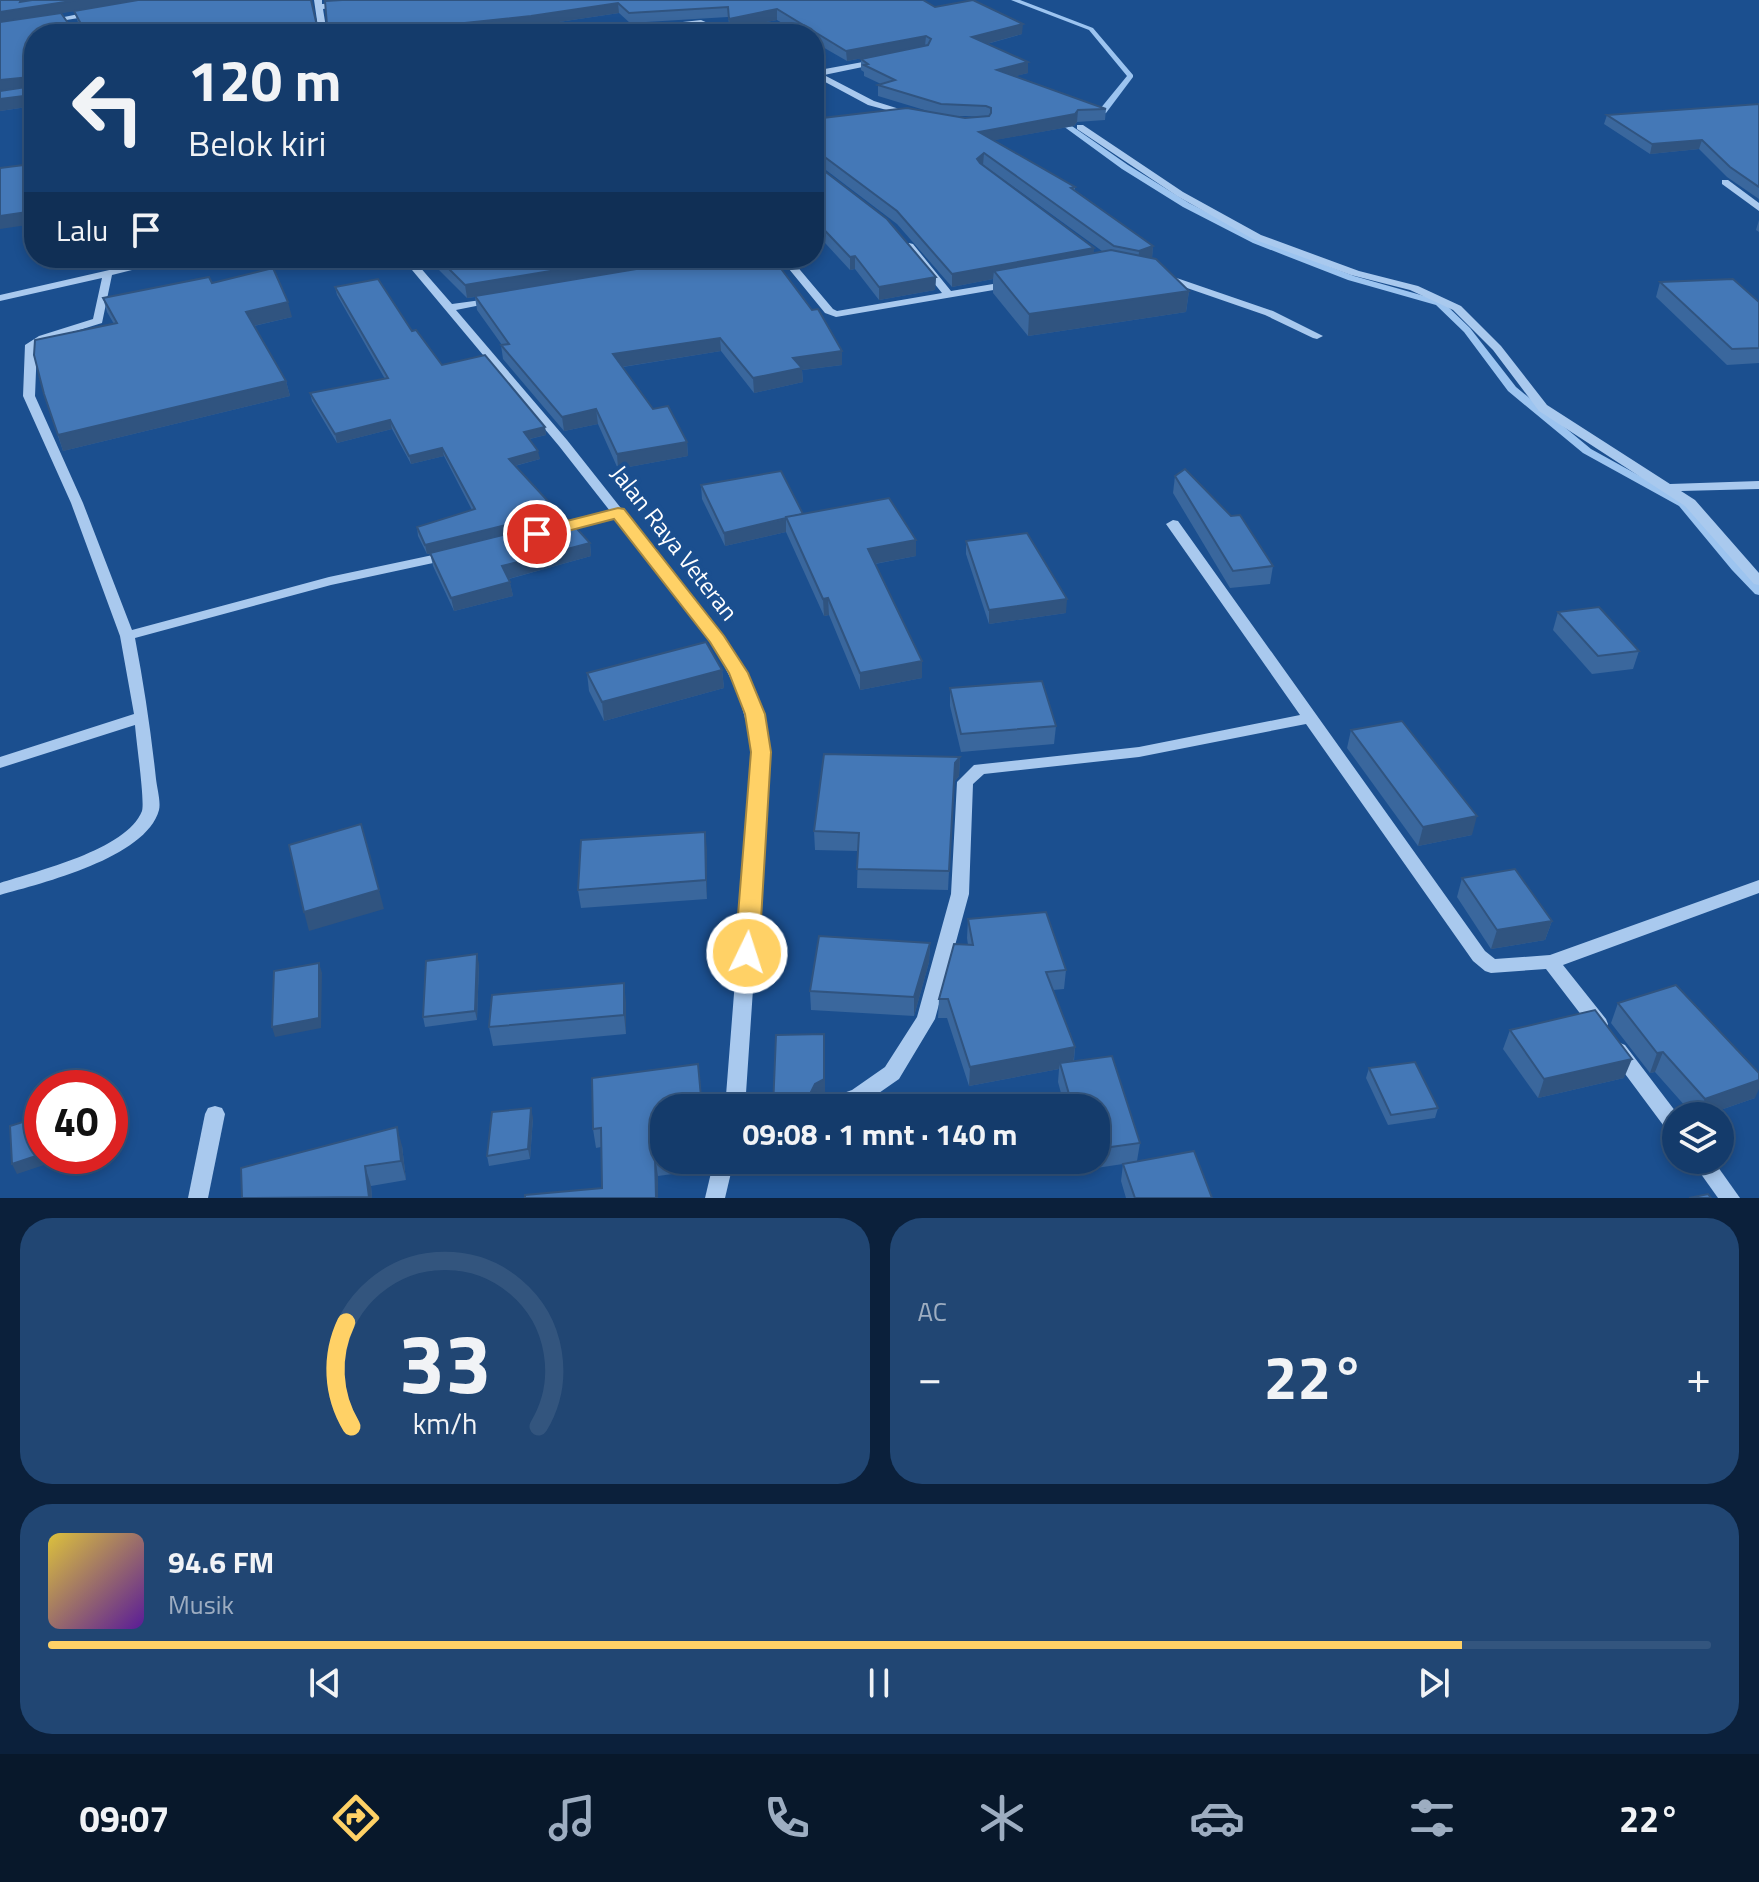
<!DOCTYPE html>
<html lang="id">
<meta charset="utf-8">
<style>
:root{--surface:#143b6b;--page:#214673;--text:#f1f3f6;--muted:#9dadc1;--line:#33557e;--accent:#ffd166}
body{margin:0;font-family:"Titillium Web",sans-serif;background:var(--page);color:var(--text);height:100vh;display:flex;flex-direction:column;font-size:30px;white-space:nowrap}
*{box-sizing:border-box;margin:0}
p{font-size:26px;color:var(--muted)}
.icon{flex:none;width:44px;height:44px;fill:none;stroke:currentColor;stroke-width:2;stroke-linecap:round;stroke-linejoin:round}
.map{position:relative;height:1198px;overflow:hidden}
.side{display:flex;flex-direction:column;gap:20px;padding:20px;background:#0b203b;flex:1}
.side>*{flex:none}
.banner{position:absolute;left:24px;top:24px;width:800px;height:244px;border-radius:32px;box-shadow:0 4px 12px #0003,0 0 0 2px var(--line);background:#143b6b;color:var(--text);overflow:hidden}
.buttons{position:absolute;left:1662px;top:1102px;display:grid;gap:16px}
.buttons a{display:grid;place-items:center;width:72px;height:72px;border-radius:50%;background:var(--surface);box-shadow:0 4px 12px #0003,0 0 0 2px var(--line);font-size:40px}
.speed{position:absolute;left:24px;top:1070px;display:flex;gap:16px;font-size:40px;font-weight:700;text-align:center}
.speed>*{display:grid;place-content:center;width:104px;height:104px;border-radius:50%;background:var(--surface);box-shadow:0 4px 12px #0003,0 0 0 2px var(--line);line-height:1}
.speed .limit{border:12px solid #d22;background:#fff;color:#111}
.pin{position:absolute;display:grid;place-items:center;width:68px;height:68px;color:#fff;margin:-34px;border:4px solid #fff;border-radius:50%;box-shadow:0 2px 8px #0007}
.me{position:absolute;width:88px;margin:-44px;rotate:4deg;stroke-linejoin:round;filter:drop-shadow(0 0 6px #0008)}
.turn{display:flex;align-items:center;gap:28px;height:168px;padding:0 32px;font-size:36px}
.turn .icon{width:104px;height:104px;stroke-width:2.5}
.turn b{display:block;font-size:56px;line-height:68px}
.then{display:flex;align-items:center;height:76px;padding:0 32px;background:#0003;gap:16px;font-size:30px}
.big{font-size:60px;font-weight:700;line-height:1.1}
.side .widget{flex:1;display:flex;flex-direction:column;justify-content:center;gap:12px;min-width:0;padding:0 28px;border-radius:32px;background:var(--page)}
.side .dial{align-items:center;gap:0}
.dial svg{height:208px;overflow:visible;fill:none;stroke:var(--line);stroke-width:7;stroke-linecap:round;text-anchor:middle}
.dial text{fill:var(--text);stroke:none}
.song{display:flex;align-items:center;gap:24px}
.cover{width:96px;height:96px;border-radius:12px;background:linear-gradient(135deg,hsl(50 70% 55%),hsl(270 70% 35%))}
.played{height:8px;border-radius:4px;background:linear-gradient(90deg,var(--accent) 85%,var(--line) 85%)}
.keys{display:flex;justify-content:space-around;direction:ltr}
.heat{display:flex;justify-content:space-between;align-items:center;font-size:44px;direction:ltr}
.side .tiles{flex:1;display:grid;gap:20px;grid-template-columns:1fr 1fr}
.widget:last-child{grid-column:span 2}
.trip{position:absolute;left:650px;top:1094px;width:460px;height:80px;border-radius:32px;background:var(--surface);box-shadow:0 4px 12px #0003,0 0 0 2px var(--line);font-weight:700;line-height:80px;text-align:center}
.tabs{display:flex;height:128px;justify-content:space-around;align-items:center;background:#08182b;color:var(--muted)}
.tabs .icon{width:56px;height:56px}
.tabs .current{color:var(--accent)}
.tabs b{font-size:36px;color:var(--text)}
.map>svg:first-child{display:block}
</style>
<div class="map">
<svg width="1759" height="1198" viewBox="0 0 1759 1198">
<rect width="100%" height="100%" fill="#1b4f8f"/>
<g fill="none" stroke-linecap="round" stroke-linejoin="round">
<g fill="#9cc4f0" fill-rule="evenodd">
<polygon points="1011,0 1020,0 1093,28 1133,75 1133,77 1106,113 1091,117 1087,115 1100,109 1127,76 1089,30"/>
<polygon points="1073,118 1076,118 1076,122 1069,124 1128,165 1189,203 1259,239 1354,276 1442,301 1470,328 1516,387 1591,449 1687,502 1740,566 1759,584 1759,595 1755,594 1732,570 1679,506 1583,453 1508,391 1464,332 1436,305 1348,280 1253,243 1183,207 1122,169 1059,123"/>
</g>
<g fill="#a9c9ee" fill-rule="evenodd">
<polygon points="314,0 322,0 322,4 343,3 347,5 323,9 327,34 319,34"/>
<polygon points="94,11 98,13 97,15 48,23 44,21"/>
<path d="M 701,20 L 733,34 C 719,34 709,25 696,25 C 660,25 624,34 587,34 L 591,32 Z"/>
<polygon points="538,29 549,34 493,34 497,32"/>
<polygon points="879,59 883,61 882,63 824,75 874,101 909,112 909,116 868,105 814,76 814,71"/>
<polygon points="34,105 34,144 24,134 30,108"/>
<polygon points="1077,125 1083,125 1183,192 1261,235 1359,271 1418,286 1461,306 1501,346 1547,405 1670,484 1759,481 1759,489 1681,491 1695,500 1759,573 1759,585 1754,584 1685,506 1539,411 1493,350 1453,310 1410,290 1351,275 1253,239 1177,196 1077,129"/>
<polygon points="1722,180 1728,180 1759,203 1759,211 1722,184"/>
<polygon points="909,243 913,244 951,291 1011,281 1016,284 1011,287 836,317 825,313 780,258 790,258 833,309 837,311 942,293 904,246"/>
<path d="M 162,258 L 180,258 L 112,275 L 102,323 L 47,340 L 37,346 L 35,396 L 83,503 L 132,630 L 329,577 L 447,552 L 454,556 L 447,560 L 331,585 L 135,638 C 144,685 151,732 156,779 C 157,788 161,802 159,810 C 146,858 42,883 0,895 L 0,883 C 36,871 127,850 142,811 C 145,801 136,740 135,725 L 0,768 L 0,757 L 134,714 L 120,636 L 71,503 L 23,396 L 25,345 L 39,336 L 93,319 L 102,278 L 0,301 L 0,295 Z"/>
<polygon points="402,258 412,258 452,304 496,298 496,302 456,310 567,440 723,637 753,693 769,752 745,1108 725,1108 753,752 750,736 738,693 712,642 615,518 556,534 551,533 549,530 551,527 610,511 559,446"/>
<polygon points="1165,274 1273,311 1323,336 1317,339 1313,338 1265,315 1161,279 1160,277"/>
<polygon points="1173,520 1178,521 1485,951 1495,959 1550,955 1759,880 1759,893 1563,965 1606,1019 1608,1024 1606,1029 1599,1031 1592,1029 1546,969 1491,973 1485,971 1473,961 1306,724 1139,757 984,774 973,784 969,894 935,1019 899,1079 866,1102 848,1108 815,1108 818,1102 852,1090 885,1067 917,1017 951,894 957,782 974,765 1139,747 1300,715 1166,524"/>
<polygon points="1618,1042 1625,1045 1679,1116 1676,1116 1676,1135 1669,1133 1611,1055 1608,1050 1611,1045"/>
<polygon points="215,1106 222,1108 225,1114 208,1198 188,1198 205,1114 208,1108"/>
<polygon points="714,1160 734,1160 725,1198 705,1198"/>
<polygon points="1691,1160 1713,1160 1740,1198 1718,1198"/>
</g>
</g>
<g fill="#3a679d" fill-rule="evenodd">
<path d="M 32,0 L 317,26 L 327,25 L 325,0 L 923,0 L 935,7 L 1022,34 L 987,44 L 1028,73 L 1015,76 L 1106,109 L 1105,120 L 1077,122 L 1074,126 L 994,140 L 1075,187 L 1075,190 L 1153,246 L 1152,258 L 1189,291 L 1186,312 L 1028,336 L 993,293 L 993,279 L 952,287 L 897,224 L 814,161 L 814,119 L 931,112 L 878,96 L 878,85 L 881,84 L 864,76 L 864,72 L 861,70 L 861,59 L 890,53 L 847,61 L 814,42 L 814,34 L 801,34 L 777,20 L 730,29 L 728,17 L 630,23 L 619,13 L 532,26 L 34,34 L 34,102 L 27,107 L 0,111 L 0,91 ZM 74,11 L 79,25 L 70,26 L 61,13 ZM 951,116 L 966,116 L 981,117 L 965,118 ZM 985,166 L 1102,251 L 1093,253 L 1094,248 Z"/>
<polygon points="1759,104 1759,199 1727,177 1699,149 1650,154 1604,124 1607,115"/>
<polygon points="814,163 936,277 935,290 879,300 855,269 850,270 814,231"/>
<polygon points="1759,220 1759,232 1756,230"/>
<polygon points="427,258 773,258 842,365 802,370 803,382 754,393 721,351 623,367 653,409 687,442 688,456 618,469 598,424 564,431 503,359 501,345 502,345 477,310 475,297 467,298"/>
<polygon points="1660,282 1759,302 1759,363 1727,365 1656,297"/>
<polygon points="212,283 292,317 254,326 286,381 290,396 63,451 44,394 114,324 107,312 103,298"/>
<polygon points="335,287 412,331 442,365 545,427 546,435 530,439 540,459 515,466 558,512 559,521 427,554 418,536 417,527 472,510 444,456 411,464 392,429 337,443 312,401 310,393 385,379 337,295"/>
<polygon points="1175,476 1273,566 1270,584 1230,588 1173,493"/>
<polygon points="701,485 803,514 916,556 875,564 922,661 922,678 860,690 829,615 824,616 786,532 725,546 702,499"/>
<polygon points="966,541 1066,613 989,624 966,554"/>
<polygon points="590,543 591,556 509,579 513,596 454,611 433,566 430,553"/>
<polygon points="1558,612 1639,651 1633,669 1592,674 1553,630"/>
<polygon points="722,670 724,688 604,721 589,691 587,673"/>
<polygon points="950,688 1056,726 1054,744 961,752 950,706"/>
<polygon points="1351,730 1472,835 1418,846 1347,748"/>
<polygon points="960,757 959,776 954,782 948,890 857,888 858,851 815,850 814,831"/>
<polygon points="705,832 707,899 581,908 578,890"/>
<polygon points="1462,878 1552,921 1545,940 1491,949 1457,897"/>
<polygon points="968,919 1066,970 1064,989 1053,990 1075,1047 1074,1061 1140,1143 1137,1161 1212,1198 1126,1198 1121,1181 1123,1164 1083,1170 1080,1160 1096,1160 1096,1108 1065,1108 1058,1082 1059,1069 969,1086 947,1018 938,1018 939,999 968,945 967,938"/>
<polygon points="930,943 929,962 914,1016 811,1010 810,991"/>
<polygon points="479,964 477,1020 425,1027 423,1017"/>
<polygon points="626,1002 626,1034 493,1046 489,1027"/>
<polygon points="1618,1003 1755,1098 1703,1116 1694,1116 1655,1072 1650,1073 1611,1023"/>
<polygon points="1510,1030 1624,1078 1538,1098 1503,1049"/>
<polygon points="1369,1068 1438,1108 1435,1118 1388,1125 1366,1078"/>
<polygon points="664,1108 664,1160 679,1160 680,1173 658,1176 658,1198 525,1198 602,1188 601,1147 596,1148 593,1129"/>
<polygon points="533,1118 530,1159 489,1166 487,1156"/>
<polygon points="402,1146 406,1180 371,1186 372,1198 242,1198"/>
<polygon points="760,1160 894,1160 893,1175 761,1168"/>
</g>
<g fill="#305480">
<polygon points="21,0 145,0 0,23 0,12"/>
<polygon points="618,3 619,13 532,26 461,34 417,34 416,28"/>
<polygon points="777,9 777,20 730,29 729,19"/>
<polygon points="1023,24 1022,34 972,48 972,37"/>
<polygon points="926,36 925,46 847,61 846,51"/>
<polygon points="1028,62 1028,73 997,81 997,70"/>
<polygon points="30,77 34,88 0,91 0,80"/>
<polygon points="31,91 34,102 27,107 0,111 0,99"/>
<polygon points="1078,110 1077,122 1074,126 979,143 979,132"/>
<polygon points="1702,140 1699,149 1650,154 1652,144"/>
<polygon points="984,153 983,165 977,171 977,159"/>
<polygon points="34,211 34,224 0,229 0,216"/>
<polygon points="1153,246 1152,259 1138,264 1139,251"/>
<polygon points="1094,248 1093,261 994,271 993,279 952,287 952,274"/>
<polygon points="855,256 855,269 850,270 850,257"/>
<polygon points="629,258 708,258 467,298 465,285"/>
<polygon points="936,277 935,290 879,300 879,287"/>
<polygon points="1189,291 1186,312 1028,336 1029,314"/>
<polygon points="288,302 292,317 249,327 246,312"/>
<polygon points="720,338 721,351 615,368 613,354"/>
<polygon points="842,351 842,365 802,370 803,382 754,393 753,378 793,358"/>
<polygon points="286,381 290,396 63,451 58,435"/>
<polygon points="596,409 598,424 564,431 562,417"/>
<polygon points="390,420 392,429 337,443 335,434"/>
<polygon points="545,427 546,435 525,440 524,432"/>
<polygon points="687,442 688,456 618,469 617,454"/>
<polygon points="442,448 444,456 411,464 409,456"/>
<polygon points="538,451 540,459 510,467 509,459"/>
<polygon points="558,512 559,521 427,554 425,545"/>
<polygon points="786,519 786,532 725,546 724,533"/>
<polygon points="916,540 916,556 868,565 868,549"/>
<polygon points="590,543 591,556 504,580 502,566"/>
<polygon points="510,582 513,596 454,611 451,598"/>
<polygon points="828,598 829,615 824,616 823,599"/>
<polygon points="1067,599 1066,613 989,624 989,610"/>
<polygon points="922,661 922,678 860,690 860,673"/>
<polygon points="722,670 724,688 604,721 602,702"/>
<polygon points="960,757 959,776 954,782 948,890 955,763"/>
<polygon points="1477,816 1472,835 1418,846 1423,827"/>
<polygon points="705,832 707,850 707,899 706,880"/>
<polygon points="379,890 384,909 309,931 304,912"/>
<polygon points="1552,921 1545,940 1491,949 1497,930"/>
<polygon points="930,943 929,962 914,1016 914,997"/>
<polygon points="477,954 479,964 477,1020 475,1011"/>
<polygon points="319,963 322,973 321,1028 275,1037 272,1027"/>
<polygon points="624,983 626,1002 626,1034 624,1015"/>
<polygon points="1075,1047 1073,1066 1060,1063 1059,1069 969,1086 970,1067"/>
<polygon points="825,1052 825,1096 824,1097 811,1092"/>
<polygon points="1663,1052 1655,1072 1650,1073 1657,1053"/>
<polygon points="1632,1059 1624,1078 1538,1098 1544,1079"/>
<polygon points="1759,1080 1759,1089 1755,1098 1703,1116 1697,1116 1705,1099"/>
<polygon points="531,1108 533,1118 530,1159 528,1149"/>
<polygon points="397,1127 402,1146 406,1180 401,1161"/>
<polygon points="42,1154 42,1156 71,1156 17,1174 12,1164"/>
<polygon points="655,1157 658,1176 658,1198 656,1198"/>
<polygon points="365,1166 371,1186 372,1198 366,1198"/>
</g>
<g fill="#4478b7" stroke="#305480" stroke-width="2">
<polygon points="0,0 21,0 20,2 32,0 78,0 0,12"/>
<polygon points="138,0 311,0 317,26 327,25 325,1 342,0 923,0 935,7 973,0 1023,24 972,37 1028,62 997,70 1106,109 1078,110 1075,114 979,132 1075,187 1071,188 1153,246 1139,251 1114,246 984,153 977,159 980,163 1094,248 952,274 897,211 814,149 814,119 907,108 965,118 989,116 991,113 991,108 986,106 941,104 878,85 895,80 864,65 868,64 861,59 928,45 931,39 926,36 846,51 777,9 729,19 728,7 629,13 618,3 531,16 416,28 419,34 34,34 34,93 31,91 24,96 0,99 0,91 33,86 30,77 0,80 0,22 61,13 70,26 81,24 74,11"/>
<polygon points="1759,104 1759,187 1730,167 1702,140 1652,144 1607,115"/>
<polygon points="34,130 34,211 0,216 0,168 31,164"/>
<polygon points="814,163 887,219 936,277 879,287 855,256 850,257 814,219"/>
<polygon points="1111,250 1156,259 1189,291 1029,314 994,271"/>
<polygon points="438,258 629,258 465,285"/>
<polygon points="702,258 773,258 812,310 818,309 842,351 793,358 802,368 753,378 720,338 613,354 653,409 668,406 687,442 617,454 596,409 562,417 501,345 509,344 475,296"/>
<polygon points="273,268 288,302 246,312 286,381 58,435 44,394 34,355 35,340 117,323 103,298 209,277 212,283"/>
<polygon points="378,279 412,331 416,330 442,365 485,355 545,427 524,432 538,451 509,459 558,512 425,545 417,527 475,509 442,448 409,456 390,420 335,434 310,393 388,378 335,287"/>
<polygon points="1733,279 1759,302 1759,348 1732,349 1660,282"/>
<polygon points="1185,469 1231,516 1240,515 1273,566 1233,571 1175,476"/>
<polygon points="781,471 803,514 724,533 701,485"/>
<polygon points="889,498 916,540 868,549 922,661 860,673 828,598 823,599 786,517"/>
<polygon points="568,519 590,543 502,566 510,582 451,598 430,553"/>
<polygon points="1027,533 1067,599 989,610 966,541"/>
<polygon points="1599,607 1639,651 1598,656 1558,612"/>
<polygon points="706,642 722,670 602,702 587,673"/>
<polygon points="1042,681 1056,726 961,734 950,688"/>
<polygon points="1402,721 1477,816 1423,827 1351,730"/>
<polygon points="824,754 960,757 955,763 949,871 857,869 859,833 814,831"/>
<polygon points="361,824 379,890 304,912 289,845"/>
<polygon points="705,832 706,880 578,890 581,840"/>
<polygon points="1515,869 1552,921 1497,930 1462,878"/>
<polygon points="1046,912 1066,970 1046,972 1075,1047 970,1067 948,999 939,999 954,944 973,945 968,919"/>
<polygon points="819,936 930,943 914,997 810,991"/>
<polygon points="477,954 475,1011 423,1017 426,961"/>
<polygon points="319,963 319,1018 272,1027 274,971"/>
<polygon points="624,983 624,1015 489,1027 492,995"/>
<polygon points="1676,985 1759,1073 1759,1080 1705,1099 1663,1052 1657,1053 1618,1003"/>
<polygon points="1595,1010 1632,1059 1544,1079 1510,1030"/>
<polygon points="824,1034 824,1079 815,1084 811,1092 824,1094 824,1108 773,1108 776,1035"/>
<polygon points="1112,1056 1140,1143 1096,1149 1096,1108 1073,1108 1060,1063"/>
<polygon points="1415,1062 1438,1108 1391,1115 1369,1068"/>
<polygon points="698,1064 702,1108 664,1108 664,1156 655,1157 656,1198 525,1198 525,1195 602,1188 601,1128 593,1129 592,1078"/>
<polygon points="531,1108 528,1149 487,1156 492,1112"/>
<polygon points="42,1116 42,1154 12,1164 10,1126"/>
<polygon points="397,1127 401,1161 365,1166 369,1197 242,1198 241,1168"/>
<polygon points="1194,1151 1212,1198 1135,1198 1123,1164"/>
<polygon points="1708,1194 1711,1198 1689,1198"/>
</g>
<polygon fill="#ffd166" stroke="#a68842" stroke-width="2" points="618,508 624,509 724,636 748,673 765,714 771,752 759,953 755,959 747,962 739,959 735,953 751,752 745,714 729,673 710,642 614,519 537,539 529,534 531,530"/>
<g text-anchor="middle" stroke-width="8" stroke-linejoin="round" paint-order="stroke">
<g font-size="24" fill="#fff" stroke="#1b4f8f">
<text transform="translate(674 543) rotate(52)" y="8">Jalan Raya Veteran</text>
</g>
</g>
</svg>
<div class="buttons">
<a><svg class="icon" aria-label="layers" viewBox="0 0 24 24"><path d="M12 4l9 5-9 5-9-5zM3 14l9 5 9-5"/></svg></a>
</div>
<div class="speed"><div class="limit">40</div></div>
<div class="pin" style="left:537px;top:534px;background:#d93025"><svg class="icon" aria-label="arrive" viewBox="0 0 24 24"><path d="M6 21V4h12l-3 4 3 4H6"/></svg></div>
<svg class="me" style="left:747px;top:953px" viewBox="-20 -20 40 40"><circle r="17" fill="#ffd166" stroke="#fff" stroke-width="3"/><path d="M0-11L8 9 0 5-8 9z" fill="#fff"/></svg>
<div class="trip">09:08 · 1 mnt · 140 m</div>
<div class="banner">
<div class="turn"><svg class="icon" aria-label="left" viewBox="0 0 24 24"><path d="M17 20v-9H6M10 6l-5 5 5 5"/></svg><div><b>120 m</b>Belok kiri</div></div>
<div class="then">Lalu<svg class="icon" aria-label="arrive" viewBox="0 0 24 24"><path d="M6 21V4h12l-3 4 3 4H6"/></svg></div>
</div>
</div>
<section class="side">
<div class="tiles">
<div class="widget dial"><svg viewBox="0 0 100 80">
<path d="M14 69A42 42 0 1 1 86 69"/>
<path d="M14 69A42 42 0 0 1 12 29" stroke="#ffd166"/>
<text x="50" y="56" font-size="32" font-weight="700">33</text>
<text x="50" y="72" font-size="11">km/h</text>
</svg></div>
<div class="widget"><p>AC</p>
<div class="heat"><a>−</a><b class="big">22°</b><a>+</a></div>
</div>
<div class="widget">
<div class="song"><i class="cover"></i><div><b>94.6 FM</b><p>Musik</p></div></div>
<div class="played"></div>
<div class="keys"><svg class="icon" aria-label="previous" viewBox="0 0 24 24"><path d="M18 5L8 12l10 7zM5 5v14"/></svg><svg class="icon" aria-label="pause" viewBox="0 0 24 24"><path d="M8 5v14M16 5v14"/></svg><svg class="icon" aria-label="next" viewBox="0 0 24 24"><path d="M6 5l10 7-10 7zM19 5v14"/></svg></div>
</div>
</div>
</section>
<nav class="tabs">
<b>09:07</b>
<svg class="icon current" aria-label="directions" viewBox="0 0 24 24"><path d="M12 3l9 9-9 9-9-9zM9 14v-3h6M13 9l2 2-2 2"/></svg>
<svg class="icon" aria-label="music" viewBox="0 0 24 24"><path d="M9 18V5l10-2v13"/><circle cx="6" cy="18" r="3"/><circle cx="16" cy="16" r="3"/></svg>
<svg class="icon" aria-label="phone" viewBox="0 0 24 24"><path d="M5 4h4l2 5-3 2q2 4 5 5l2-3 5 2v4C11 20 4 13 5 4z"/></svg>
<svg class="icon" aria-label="climate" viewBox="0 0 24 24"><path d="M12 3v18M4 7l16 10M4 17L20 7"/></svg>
<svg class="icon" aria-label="car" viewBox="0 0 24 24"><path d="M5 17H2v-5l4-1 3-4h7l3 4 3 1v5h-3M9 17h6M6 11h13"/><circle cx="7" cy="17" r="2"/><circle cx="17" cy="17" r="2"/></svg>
<svg class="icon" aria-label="filters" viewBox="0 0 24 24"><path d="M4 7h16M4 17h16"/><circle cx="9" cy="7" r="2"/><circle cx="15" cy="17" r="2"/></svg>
<b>22°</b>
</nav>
